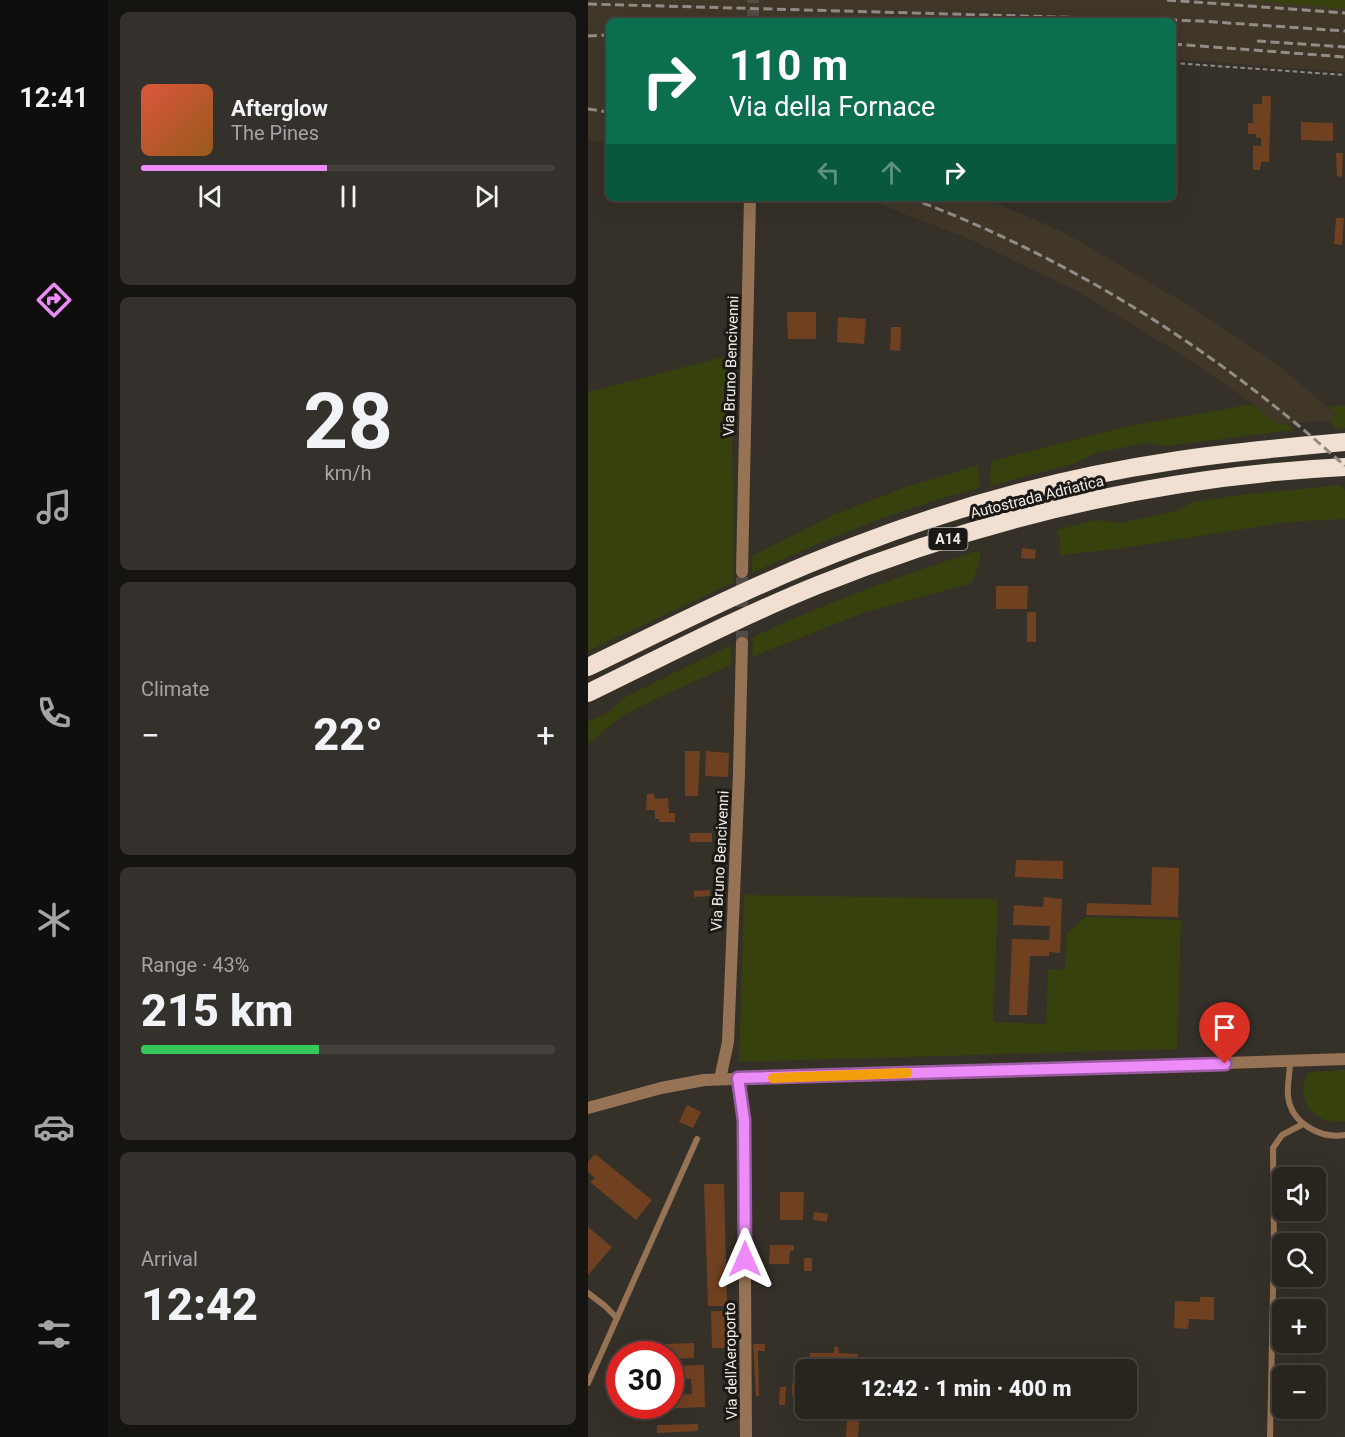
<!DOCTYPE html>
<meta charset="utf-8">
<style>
:root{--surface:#28241e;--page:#34302b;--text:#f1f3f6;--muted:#a5a4a4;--line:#44413c;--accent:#ed8cf9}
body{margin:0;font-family:Roboto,sans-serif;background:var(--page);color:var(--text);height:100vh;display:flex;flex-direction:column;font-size:22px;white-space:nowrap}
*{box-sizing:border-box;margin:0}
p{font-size:20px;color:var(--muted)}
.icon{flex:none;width:33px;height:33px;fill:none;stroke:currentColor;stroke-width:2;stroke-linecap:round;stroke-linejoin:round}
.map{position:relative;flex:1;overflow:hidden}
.panel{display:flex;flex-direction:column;gap:12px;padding:12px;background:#161410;width:480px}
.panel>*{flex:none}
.top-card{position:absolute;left:18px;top:18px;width:570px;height:183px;border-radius:9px;box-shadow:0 6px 24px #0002,0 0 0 2px var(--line);background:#0b6e4f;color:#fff;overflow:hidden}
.buttons{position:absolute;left:684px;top:1167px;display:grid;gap:12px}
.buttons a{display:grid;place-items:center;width:54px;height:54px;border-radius:9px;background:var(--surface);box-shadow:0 6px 24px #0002,0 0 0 2px var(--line);font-size:30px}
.speed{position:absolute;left:18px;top:1341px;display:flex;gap:12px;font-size:30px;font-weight:700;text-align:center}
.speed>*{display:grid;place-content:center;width:78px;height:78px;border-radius:50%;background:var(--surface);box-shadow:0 6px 24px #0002,0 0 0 2px var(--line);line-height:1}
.speed .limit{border:9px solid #d22;background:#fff;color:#111}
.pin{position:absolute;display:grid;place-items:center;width:51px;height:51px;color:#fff;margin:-62px -26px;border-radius:50% 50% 50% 0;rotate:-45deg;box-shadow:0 0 6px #0007}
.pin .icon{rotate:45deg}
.me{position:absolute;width:66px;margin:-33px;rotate:0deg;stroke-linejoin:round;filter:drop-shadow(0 0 4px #0008)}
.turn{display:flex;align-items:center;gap:21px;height:126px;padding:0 24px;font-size:27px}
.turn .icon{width:78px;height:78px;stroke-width:2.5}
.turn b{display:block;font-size:42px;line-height:51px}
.lanes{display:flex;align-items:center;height:57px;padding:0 24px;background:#0003;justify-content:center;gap:30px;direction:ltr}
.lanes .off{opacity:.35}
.big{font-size:45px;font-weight:800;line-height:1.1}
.panel .tile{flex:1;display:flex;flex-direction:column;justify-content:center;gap:9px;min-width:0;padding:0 21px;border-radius:9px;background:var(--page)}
.panel .dial{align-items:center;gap:0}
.dial b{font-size:78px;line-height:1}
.song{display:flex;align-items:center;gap:18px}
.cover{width:72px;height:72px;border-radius:9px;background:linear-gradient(135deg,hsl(10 70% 55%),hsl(30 70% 35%))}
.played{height:6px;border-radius:3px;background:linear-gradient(90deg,var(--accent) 45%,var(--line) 45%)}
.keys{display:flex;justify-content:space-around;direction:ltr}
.heat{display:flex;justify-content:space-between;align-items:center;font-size:33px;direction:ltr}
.charge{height:9px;border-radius:4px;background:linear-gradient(90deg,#34c759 43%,var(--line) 0)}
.trip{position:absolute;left:207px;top:1359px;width:342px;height:60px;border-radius:9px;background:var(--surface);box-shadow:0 6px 24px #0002,0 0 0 2px var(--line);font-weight:800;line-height:60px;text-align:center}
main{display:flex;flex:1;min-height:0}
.menu{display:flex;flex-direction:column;width:108px;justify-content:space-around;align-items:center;background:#100e0c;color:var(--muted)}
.menu .icon{width:42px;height:42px}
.menu .current{color:var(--accent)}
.menu b{font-size:27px;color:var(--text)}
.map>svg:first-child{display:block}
</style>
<main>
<nav class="menu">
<b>12:41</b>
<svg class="icon current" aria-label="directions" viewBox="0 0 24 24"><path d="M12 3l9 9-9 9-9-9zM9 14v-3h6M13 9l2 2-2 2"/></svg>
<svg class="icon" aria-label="music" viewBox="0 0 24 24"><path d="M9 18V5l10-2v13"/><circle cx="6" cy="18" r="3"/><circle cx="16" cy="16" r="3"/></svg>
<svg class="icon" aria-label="phone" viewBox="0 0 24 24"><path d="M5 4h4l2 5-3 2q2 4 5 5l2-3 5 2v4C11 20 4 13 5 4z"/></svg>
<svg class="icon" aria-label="climate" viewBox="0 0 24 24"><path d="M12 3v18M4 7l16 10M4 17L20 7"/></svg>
<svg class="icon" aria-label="car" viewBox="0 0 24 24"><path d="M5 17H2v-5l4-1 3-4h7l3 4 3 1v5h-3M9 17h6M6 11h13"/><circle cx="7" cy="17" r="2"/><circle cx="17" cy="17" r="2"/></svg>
<svg class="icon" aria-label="filters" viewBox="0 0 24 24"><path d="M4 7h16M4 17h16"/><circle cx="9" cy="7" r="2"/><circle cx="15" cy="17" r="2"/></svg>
</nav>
<section class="panel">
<div class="tile">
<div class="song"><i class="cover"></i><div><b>Afterglow</b><p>The Pines</p></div></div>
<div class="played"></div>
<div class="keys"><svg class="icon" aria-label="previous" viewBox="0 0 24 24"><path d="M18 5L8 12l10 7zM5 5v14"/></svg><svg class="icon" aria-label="pause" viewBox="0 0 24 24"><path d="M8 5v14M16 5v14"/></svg><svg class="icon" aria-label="next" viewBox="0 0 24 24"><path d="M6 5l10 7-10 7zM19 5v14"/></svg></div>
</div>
<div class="tile dial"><b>28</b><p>km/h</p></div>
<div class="tile"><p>Climate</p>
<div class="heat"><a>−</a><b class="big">22°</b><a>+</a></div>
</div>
<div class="tile"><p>Range · 43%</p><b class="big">215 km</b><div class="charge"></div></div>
<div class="tile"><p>Arrival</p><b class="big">12:42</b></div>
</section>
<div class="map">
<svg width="757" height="1437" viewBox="0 0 757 1437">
<rect width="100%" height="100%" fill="#353028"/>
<g fill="#403729">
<polygon points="0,0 757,0 757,72 585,59 585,21 21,21 21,143 0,140"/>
<polygon points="275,198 397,198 475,232 595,302 690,365 747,414 742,421 688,424 665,404 599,358 491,292 377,237"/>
</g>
<g fill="#36410d">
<polygon points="665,0 757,0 757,9"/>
<polygon points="143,355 146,582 0,651 0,392"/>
<polygon points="665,404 688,424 699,423 706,430 579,446 558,443 508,453 485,464 402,486 403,461 537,427"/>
<polygon points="740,406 757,406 757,428 748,429 742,421 747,414"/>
<path d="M 390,465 L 392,488 C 313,508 238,539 164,573 L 164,556 L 245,515 L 321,486 Z"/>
<polygon points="751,485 757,490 757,519 699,522 529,549 471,555 472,541 469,530 507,520 532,523 588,511 605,502 651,495"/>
<path d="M 392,550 L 392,560 L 384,583 L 275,613 L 164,657 L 165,637 C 239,602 314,575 392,550 Z"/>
<polygon points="143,645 143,665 67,699 35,715 0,744 0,722 19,713 39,696"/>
<polygon points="156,895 410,899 405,1022 458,1024 460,969 477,970 478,934 497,917 593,920 589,1049 151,1062"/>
<path d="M 757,1070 L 757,1121 C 727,1126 704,1100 721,1072 Z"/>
</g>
<g fill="#704121">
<polygon points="674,96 683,96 681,162 673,162 672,170 665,170 665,146 673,146 673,138 668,138 668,134 660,134 660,123 665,123 665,104 674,104"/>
<polygon points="713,122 745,123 745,141 713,140"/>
<polygon points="748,153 755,153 754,177 749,176"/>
<polygon points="748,218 756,218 754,245 746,244"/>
<polygon points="199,312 228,312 228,339 200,339"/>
<polygon points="250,317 278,319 276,344 249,342"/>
<polygon points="303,327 313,327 312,351 302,350"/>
<polygon points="434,548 448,550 447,559 433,558"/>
<polygon points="408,586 440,586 439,609 408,609"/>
<rect x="439" y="612" width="9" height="30"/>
<polygon points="97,751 112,751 110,796 97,796"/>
<polygon points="118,751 141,753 140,777 117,776"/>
<polygon points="59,794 66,794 67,799 80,798 81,813 87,813 87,822 71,822 71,819 67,819 67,810 58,810"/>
<rect x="102" y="833" width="22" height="9"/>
<polygon points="428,860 475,861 475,879 427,877"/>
<polygon points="564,867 591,868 590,917 498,915 499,903 563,905"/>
<polygon points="122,890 122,896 106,897 106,891"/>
<polygon points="456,897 474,899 472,953 461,952 461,956 442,956 439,1015 421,1015 424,939 461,940 462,926 425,925 426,905 455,907"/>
<polygon points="99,1105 113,1112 105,1128 91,1122"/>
<polygon points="7,1154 64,1200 48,1220 2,1182 7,1178 0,1172 0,1162"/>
<polygon points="116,1184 136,1184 139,1306 120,1306"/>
<polygon points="192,1192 216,1192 215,1220 192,1220"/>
<polygon points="226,1212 240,1214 239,1222 225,1220"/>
<polygon points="0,1227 24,1247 0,1275"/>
<polygon points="182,1245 206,1245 206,1251 202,1251 201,1264 181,1264"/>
<rect x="216" y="1258" width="8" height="13"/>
<polygon points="612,1297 626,1297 626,1320 601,1319 600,1329 586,1328 587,1301 612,1302"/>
<polygon points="123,1311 137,1311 138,1348 124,1348"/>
<polygon points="106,1343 106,1358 82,1359 82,1354 79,1354 78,1344"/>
<polygon points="165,1344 177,1344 177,1351 170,1351 171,1396 168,1396"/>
<polygon points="246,1347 250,1347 251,1353 270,1354 269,1370 262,1370 262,1362 250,1361 249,1370 222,1370 222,1353 246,1353"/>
<polygon points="116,1365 117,1407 68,1409 68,1406 82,1406 82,1395 104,1394 103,1379 82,1380 82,1366"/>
<polygon points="204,1383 210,1383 209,1397 204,1396"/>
<polygon points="192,1387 198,1387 197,1405 191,1405"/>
<polygon points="259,1419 271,1420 270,1437 258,1437"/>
<polygon points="110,1424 110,1431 69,1433 69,1425"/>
</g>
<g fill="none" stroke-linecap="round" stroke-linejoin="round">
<g stroke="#514c45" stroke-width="12" stroke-dasharray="12 6" stroke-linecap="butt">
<polyline points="165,21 165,0"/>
<polyline points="154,643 154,572"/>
</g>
<polyline stroke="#8f8b84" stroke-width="2" stroke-dasharray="4.5 3" stroke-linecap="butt" points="585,63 757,75"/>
<g stroke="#977355" stroke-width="6">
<path d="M 702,1062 C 702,1073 699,1085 700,1096 C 703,1123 732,1139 757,1135"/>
<polyline points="0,1293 17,1306 29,1318"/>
<polyline points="0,1383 109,1139"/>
<polyline points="682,1437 686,1243 685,1148 694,1135 715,1124"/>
</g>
<g stroke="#977355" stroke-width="12">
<polyline points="154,572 162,198"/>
<polyline points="132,1079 140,1042 151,773 154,643"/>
<polyline points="150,1079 156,1120 158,1437"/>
<polyline points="0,1108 73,1088 116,1080 757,1059"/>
</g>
<g stroke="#f1dfd1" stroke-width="18">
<path d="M 0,667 C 89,624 177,579 269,545 C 370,506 478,477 585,461 C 642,452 700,447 757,442"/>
<path d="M 0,693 C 76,656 151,617 230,585 C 397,518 576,476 757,467"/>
</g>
<g stroke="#918d86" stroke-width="3" stroke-dasharray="9 4.5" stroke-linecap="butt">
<polyline points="579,0 757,13"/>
<polyline points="0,4 612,21 757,31"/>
<polyline points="0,36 21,35"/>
<polyline points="669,41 757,47"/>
<polyline points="585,44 757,57"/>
<polyline points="0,109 21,112"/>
<path d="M 322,198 C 483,258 630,351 757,466"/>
</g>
</g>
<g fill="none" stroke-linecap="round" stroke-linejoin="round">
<g stroke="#9a5ba2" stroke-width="15">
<polyline id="route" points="157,1259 156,1120 150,1078 637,1064"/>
</g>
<use href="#route" stroke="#ed8cf9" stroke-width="10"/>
<polyline stroke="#f59e0b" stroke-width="10" points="185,1078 319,1073"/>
</g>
<g text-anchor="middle" stroke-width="6" stroke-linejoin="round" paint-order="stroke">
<rect fill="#1b1815" stroke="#b1aea9" stroke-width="1.5" x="340.5" y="528" width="39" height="22" rx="4.5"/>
<g font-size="14" font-weight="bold" fill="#f1eee8">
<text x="360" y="544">A14</text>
</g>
<g font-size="15" fill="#f1eee8" stroke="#1b1815">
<text transform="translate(143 366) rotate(-88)" y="5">Via Bruno Bencivenni</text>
<text transform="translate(449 497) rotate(-14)" y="5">Autostrada Adriatica</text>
<text transform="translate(132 861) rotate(-87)" y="5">Via Bruno Bencivenni</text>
<text transform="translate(143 1361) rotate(-91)" y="5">Via dell'Aeroporto</text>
</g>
</g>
</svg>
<div class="buttons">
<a><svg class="icon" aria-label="sound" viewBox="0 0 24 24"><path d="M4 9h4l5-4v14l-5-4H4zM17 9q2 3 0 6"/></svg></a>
<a><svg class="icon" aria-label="search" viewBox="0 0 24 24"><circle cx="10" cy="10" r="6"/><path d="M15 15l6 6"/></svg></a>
<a>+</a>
<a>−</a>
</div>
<div class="speed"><div class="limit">30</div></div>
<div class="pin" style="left:637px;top:1064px;background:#d93025"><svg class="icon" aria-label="arrive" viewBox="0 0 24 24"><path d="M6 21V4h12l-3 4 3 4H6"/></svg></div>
<svg class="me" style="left:157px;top:1259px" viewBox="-20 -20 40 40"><path d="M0-17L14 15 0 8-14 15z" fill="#ed8cf9" stroke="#fff" stroke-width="4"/></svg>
<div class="trip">12:42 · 1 min · 400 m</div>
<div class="top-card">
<div class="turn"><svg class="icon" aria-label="right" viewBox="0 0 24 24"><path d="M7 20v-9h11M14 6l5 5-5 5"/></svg><div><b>110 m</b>Via della Fornace</div></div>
<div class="lanes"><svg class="icon off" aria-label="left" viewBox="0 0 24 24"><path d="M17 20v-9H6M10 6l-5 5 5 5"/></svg><svg class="icon off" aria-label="ahead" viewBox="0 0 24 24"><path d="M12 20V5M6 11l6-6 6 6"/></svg><svg class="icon" aria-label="right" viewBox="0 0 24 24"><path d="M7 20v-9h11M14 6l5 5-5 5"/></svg></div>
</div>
</div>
</main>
